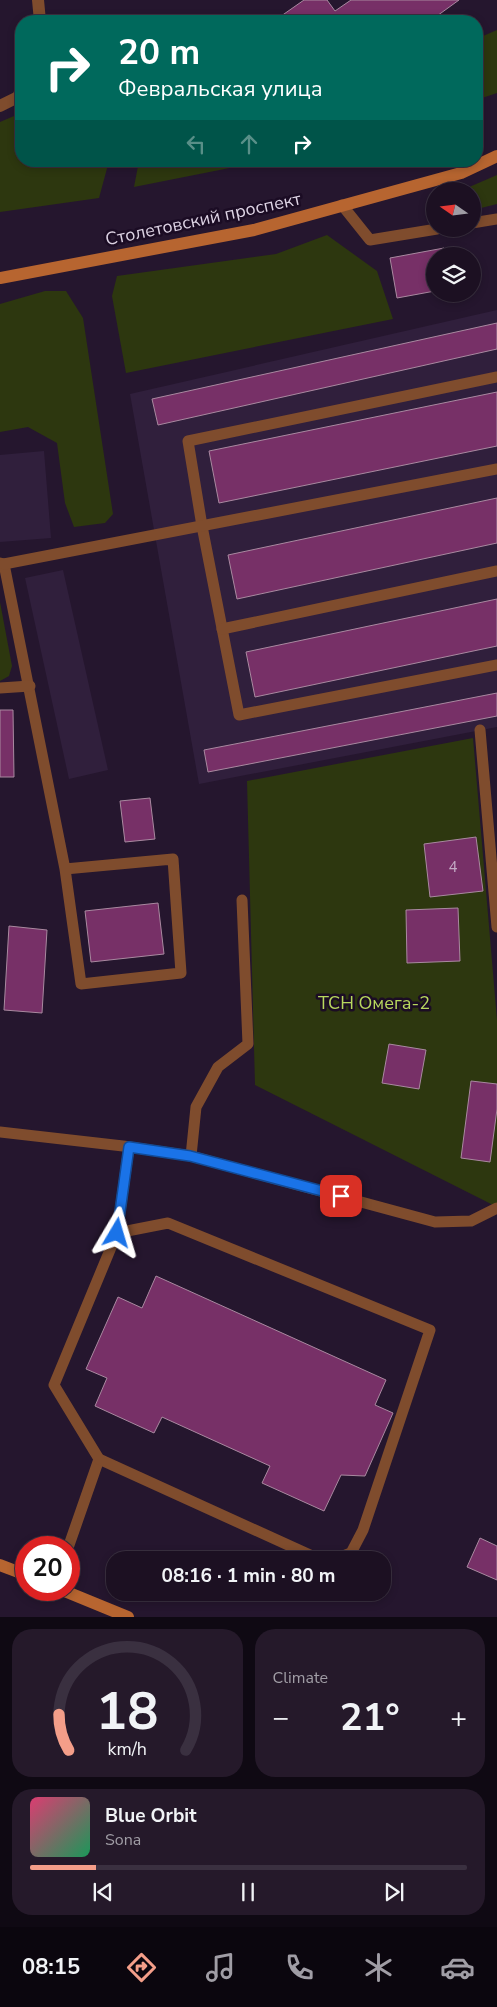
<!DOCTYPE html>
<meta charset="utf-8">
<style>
:root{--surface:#1c1022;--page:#25192a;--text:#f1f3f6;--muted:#a09da5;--line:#3a3040;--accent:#f49e89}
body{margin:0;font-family:"Nunito Sans",sans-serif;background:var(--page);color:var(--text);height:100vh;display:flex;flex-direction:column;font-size:19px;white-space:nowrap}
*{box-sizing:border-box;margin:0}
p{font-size:16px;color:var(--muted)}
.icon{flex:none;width:28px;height:28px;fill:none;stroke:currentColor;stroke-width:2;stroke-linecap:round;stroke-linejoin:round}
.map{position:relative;height:1617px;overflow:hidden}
.panel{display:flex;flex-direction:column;gap:12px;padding:12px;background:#0f0913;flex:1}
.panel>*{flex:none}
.top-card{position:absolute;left:15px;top:15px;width:468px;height:152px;border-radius:20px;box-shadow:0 2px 8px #0003,0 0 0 1px var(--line);background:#00695c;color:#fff;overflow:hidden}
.needle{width:32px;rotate:284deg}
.tools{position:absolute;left:426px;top:182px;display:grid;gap:10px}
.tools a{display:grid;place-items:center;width:55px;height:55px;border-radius:50%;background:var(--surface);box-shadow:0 2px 8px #0003,0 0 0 1px var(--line);font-size:25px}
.speed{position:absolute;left:15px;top:1536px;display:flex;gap:10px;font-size:25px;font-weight:700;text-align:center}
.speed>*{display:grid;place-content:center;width:65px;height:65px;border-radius:50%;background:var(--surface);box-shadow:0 2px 8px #0003,0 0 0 1px var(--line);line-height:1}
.speed .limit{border:8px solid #d22;background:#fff;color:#111}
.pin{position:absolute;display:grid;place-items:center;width:42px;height:42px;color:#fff;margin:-21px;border-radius:10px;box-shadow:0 2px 8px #0006}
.me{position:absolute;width:55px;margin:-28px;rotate:7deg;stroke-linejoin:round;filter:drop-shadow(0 0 4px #0008)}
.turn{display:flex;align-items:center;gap:18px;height:105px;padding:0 20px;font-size:22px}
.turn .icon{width:65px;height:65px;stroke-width:2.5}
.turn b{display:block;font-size:35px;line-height:42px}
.lanes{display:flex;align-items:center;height:48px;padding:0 20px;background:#0003;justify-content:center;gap:25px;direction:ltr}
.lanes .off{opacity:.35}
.big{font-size:38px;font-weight:700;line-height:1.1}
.panel .card{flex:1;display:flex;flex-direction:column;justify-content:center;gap:8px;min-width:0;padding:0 18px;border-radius:20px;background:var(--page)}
.panel .dial{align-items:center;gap:0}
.dial svg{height:130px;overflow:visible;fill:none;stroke:var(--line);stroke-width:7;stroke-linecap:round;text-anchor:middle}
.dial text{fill:var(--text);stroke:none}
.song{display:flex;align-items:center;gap:15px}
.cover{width:60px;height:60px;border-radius:8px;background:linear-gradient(135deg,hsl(340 70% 55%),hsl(150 70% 35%))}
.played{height:5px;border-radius:2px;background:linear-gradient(90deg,var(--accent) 15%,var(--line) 15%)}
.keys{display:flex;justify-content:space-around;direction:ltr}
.heat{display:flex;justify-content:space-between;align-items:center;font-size:28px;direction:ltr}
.panel .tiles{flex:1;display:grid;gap:12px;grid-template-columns:1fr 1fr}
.card:last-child{grid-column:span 2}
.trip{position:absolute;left:106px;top:1551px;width:285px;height:50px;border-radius:20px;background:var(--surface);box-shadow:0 2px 8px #0003,0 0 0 1px var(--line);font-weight:700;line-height:50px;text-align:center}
.tab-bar{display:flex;height:80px;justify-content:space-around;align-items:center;background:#0b060e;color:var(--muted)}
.tab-bar .icon{width:35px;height:35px}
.tab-bar .on{color:var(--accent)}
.tab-bar b{font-size:22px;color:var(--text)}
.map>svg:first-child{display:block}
</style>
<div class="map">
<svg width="497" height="1617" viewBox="0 0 497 1617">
<rect width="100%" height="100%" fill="#25162e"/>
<g fill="#301f3c">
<polygon points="497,310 497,727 199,784 130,394"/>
<polygon points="44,451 51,538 0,542 0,455"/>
<polygon points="63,570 108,770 69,779 25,578"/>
</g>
<g fill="#2d370f">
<polygon points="497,30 497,93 476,100 476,39"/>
<polygon points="21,113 21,161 109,161 99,198 0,212 0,122"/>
<polygon points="139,161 265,161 134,187"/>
<polygon points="497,175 497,204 473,210 472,191 460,191"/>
<polygon points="327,235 377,271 393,319 126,373 112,296 117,276 276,254"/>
<polygon points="45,291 66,291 83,318 113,514 105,523 74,527 65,503 57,443 28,427 0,432 0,304"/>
<polygon points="0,602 12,666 9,676 0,681"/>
<polygon points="473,738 497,1020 497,1207 255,1085 247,781"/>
</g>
<g fill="#773067" stroke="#a989a0">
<polygon points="304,0 327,0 335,11 351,0 459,0 430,21 274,21"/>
<polygon points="444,248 445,256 435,256 435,291 397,298 390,258"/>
<polygon points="497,323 497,349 158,425 152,399"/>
<polygon points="497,392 497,446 219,503 209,451"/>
<polygon points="497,498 497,543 237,599 228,555"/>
<polygon points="497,599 497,646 255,697 246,652"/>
<polygon points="497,693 497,716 208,772 204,750"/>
<polygon points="0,710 13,710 14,777 0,777"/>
<polygon points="150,798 155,839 125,842 120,801"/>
<polygon points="476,837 483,891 430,897 424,844"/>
<polygon points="158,903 164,954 91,962 85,911"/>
<polygon points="458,908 460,961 407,963 406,910"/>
<polygon points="9,926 47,930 42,1013 4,1010"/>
<polygon points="389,1044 426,1050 419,1089 382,1083"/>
<polygon points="471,1081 497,1084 497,1109 490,1162 461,1158"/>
<polygon points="156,1276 386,1380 375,1405 393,1413 365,1476 341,1475 324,1511 262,1483 270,1466 162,1417 154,1433 95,1406 107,1378 86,1369 118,1297 142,1308"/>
<polygon points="480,1538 497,1546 497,1580 467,1567"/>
</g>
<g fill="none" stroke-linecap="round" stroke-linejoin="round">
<g stroke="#7f4c2d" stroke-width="11">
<polyline points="342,205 370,240 437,229"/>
<polyline points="472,223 497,219"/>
<polyline points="497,377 188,441 202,526 239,715 497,665"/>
<polyline points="0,563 4,564 65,869 81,984 181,973 173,859 65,869"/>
<polyline points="4,564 497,469"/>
<polyline points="222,629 497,571"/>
<polyline points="0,688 30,686"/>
<polyline points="480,730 497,927"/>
<polyline points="0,1132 123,1146 191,1156 435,1222 471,1221 497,1208"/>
<polyline points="191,1156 196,1107 218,1067 248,1044 242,900"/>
<polyline points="117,1233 129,1147"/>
<polyline points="68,1548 99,1459"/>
<polyline points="321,1560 99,1459 54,1385 117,1233 168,1223 430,1330 363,1530 351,1553 333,1560"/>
</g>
<g stroke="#7f4c2d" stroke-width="12">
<polyline points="38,0 40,21"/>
<polyline points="0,106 18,97 21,90"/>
</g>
<g stroke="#b76530" stroke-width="12">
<polyline points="0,278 254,230 461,173 497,156"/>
<polyline points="0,1565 26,1575"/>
<polyline points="62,1590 128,1617"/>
</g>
</g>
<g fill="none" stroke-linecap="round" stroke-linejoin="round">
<g stroke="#114b97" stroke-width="12">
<polyline id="route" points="117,1233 129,1147 190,1156 341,1196"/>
</g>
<use href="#route" stroke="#1a73e8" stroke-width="9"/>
</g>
<g text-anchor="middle" stroke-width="5" stroke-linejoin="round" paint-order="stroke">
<g font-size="15" fill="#c3aac4">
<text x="453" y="872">4</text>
</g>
<g font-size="18" fill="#dcd2e3" stroke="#1b0c24">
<text transform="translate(203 219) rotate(-12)" y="6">Столетовский проспект</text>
</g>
<g font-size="18" fill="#b8d85e" stroke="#1b0c24">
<text x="374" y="1009">ТСН Омега-2</text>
</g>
</g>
</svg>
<div class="tools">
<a><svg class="needle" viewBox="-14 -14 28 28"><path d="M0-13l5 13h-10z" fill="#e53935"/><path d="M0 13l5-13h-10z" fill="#a09da5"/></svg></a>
<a><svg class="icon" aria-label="layers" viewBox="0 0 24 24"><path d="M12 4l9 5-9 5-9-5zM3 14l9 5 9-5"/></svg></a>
</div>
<div class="speed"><div class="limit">20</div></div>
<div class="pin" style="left:341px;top:1196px;background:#d93025"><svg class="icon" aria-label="arrive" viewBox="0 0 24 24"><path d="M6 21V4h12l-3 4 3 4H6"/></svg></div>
<svg class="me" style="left:117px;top:1233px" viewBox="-20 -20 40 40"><path d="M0-17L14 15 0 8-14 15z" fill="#1a73e8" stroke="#fff" stroke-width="4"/></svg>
<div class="trip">08:16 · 1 min · 80 m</div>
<div class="top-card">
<div class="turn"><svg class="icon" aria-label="right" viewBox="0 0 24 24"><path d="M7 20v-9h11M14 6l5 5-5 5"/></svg><div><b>20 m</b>Февральская улица</div></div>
<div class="lanes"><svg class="icon off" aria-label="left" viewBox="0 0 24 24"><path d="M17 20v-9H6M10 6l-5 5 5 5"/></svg><svg class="icon off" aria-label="ahead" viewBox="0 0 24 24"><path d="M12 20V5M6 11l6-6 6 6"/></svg><svg class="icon" aria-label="right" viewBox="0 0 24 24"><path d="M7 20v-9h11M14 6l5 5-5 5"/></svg></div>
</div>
</div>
<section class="panel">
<div class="tiles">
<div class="card dial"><svg viewBox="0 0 100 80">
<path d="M14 69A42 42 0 1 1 86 69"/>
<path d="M14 69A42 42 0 0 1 8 47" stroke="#f49e89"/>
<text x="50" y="56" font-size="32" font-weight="700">18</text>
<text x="50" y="72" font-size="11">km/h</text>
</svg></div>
<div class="card"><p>Climate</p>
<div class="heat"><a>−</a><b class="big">21°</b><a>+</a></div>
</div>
<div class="card">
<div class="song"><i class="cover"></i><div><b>Blue Orbit</b><p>Sona</p></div></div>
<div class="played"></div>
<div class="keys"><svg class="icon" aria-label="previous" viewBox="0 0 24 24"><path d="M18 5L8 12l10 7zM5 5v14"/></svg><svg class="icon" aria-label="pause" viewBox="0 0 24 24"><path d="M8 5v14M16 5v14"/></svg><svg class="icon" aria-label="next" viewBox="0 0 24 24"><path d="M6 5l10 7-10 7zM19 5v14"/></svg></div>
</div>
</div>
</section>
<nav class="tab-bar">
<b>08:15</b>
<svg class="icon on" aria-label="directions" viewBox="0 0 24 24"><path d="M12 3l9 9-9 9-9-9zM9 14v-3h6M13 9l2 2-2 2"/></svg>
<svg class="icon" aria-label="music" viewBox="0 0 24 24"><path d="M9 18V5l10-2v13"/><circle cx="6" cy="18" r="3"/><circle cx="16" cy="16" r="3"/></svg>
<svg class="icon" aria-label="phone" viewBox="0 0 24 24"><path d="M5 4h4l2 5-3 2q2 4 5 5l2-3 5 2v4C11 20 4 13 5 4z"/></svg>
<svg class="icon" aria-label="climate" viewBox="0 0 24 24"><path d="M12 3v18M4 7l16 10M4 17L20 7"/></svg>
<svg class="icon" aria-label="car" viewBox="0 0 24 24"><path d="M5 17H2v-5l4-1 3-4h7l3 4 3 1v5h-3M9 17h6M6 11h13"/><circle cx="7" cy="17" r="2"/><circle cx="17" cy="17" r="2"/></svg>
</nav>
